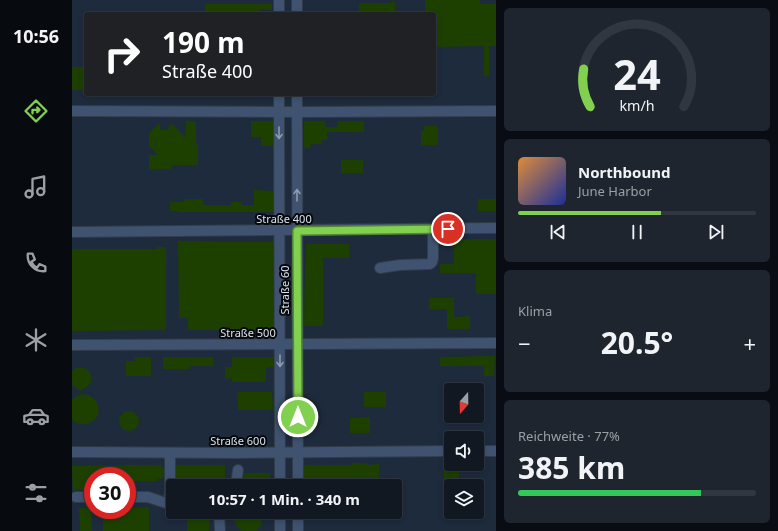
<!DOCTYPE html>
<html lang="de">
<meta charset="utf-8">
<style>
:root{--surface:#111822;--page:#1e252f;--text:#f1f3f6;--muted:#9ca0a5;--line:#303740;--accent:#82d04f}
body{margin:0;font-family:"Noto Sans",sans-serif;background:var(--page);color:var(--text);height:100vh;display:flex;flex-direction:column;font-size:15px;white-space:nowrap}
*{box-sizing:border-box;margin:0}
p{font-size:13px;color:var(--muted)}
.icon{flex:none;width:22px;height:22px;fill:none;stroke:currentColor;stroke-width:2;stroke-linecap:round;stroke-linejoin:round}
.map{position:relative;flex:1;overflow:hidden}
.panel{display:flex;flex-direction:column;gap:8px;padding:8px;background:#090d13;width:282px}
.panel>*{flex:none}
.guide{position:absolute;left:12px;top:12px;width:352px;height:84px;border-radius:4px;box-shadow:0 2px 6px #0003,0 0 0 1px var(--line);background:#202124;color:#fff;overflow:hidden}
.needle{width:26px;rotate:200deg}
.buttons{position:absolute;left:372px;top:383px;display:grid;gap:8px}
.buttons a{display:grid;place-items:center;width:40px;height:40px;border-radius:4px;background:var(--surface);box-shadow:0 2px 6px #0003,0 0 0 1px var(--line);font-size:20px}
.speed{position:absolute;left:12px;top:467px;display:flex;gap:8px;font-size:20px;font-weight:700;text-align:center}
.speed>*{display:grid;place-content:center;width:52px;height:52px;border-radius:50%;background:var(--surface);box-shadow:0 2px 6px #0003,0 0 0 1px var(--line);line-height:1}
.speed .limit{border:6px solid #d22;background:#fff;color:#111}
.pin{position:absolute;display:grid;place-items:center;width:34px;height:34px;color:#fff;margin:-17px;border:2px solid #fff;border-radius:50%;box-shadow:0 1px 4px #0007}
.me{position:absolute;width:44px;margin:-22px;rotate:0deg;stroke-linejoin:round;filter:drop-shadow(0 0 3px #0008)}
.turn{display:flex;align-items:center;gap:14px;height:84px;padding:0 12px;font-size:18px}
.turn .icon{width:52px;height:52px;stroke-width:2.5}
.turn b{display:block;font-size:28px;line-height:34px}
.big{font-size:30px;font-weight:700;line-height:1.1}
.panel .card{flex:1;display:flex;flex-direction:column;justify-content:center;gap:6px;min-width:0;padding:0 14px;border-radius:6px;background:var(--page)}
.panel .dial{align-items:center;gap:0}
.dial svg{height:104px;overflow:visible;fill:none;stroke:var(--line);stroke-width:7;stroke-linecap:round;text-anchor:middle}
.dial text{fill:var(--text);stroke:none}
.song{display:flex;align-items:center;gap:12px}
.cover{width:48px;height:48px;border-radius:6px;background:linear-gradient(135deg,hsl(30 70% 55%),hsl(230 70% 35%))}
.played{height:4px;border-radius:2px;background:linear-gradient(90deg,var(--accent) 60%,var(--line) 60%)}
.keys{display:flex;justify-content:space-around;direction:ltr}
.heat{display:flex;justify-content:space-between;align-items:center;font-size:22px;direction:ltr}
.charge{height:6px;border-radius:3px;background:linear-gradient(90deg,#34c759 77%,var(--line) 0)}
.trip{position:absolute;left:94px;top:479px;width:236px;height:40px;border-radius:4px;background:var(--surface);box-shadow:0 2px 6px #0003,0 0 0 1px var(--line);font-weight:700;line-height:40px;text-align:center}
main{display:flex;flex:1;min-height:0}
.menu{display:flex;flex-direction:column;width:72px;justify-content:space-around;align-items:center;background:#070a0e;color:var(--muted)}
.menu .icon{width:28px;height:28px}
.menu .active{color:var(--accent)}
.menu b{font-size:18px;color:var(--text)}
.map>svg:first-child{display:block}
</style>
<main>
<nav class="menu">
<b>10:56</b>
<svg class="icon active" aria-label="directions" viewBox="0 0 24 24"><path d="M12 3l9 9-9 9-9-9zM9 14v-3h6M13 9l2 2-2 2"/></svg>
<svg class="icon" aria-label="music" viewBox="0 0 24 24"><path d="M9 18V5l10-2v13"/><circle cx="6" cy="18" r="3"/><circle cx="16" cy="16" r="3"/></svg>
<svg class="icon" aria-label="phone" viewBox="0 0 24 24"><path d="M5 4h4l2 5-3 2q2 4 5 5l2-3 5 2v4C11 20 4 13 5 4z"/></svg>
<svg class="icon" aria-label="climate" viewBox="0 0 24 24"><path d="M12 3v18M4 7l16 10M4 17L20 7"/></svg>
<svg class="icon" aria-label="car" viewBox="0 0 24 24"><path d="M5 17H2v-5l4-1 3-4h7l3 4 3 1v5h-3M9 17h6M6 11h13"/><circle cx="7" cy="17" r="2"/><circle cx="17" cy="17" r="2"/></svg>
<svg class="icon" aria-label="filters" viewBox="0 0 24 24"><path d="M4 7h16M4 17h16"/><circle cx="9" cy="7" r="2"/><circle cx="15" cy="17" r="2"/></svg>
</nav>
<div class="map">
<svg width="424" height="531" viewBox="0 0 424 531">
<rect width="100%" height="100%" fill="#17202d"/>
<path fill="#1e2b3d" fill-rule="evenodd" d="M 0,0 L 424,0 L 424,531 L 0,531 ZM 14,14 L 362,14 L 362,94 L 14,94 ZM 379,390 L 405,390 L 405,416 L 379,416 ZM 379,438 L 405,438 L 405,464 L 379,464 ZM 21,476 L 55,476 L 55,510 L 21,510 ZM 101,486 L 323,486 L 323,512 L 101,512 ZM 379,486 L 405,486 L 405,512 L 379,512 Z"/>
<g fill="#1d4000">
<polygon points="353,0 408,0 408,4 424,4 424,46 417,46 417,76 412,76 412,46 362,47 362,14 353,14"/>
<polygon points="318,2 323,2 323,14 287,14 287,3 318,3"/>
<polygon points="133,4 200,4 200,10 188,10 188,14 133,14"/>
<rect x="0" y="67" width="14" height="23"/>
<polygon points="114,121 124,121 124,145 126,145 126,165 100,165 99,169 77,169 77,155 86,155 77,146 77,133 87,123 89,130 96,130 99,123 114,138"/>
<polygon points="179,121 201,121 201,146 189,146 189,137 179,137"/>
<polygon points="232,121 253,121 253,127 265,127 265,121 292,121 292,132 255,132 255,140 250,140 250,144 239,144 239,148 232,148"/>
<polygon points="352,126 366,126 366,145 349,145 349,131 352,131"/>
<rect x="269" y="160" width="22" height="13"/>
<polygon points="182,190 201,191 201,212 106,212 106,211 98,211 98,202 112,202 112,199 131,199 131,205 159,205 159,202 170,202 170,205 182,205"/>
<rect x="406" y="199" width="18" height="12"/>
<polygon points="382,239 424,239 424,294 404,294 404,273 368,273 368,264 382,264"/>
<polygon points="106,241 201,242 201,330 116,330 116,318 107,318"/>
<polygon points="234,244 277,244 278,258 251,258 251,326 232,326 233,263 234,263"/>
<polygon points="85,247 94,247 94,330 0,331 0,249 85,249"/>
<polygon points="357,298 382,298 382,317 398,316 398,329 375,329 375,309 357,309"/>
<polygon points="411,356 423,356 422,376 412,376 412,366 368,366 368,357"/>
<polygon points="63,357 79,357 79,376 54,376 54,361 63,361"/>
<polygon points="91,357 141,357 141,366 117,366 117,369 91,369"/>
<polygon points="160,357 201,357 201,367 194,368 194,382 160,382 160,378 153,379 153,367 160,367"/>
<polygon points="8,367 12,368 16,370 18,373 20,378 19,382 17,385 9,391 0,385 0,371 4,368"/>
<polygon points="165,392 200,392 201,410 166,410"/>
<rect x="292" y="392" width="22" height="15"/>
<polygon points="10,394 17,395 21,398 24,401 26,405 27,410 26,415 23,419 19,422 14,424 9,424 4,423 0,419 0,400 3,397"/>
<circle cx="57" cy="421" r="10"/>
<polygon points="298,417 298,433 278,433 278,418"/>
<polygon points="280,463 296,463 296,465 307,464 307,486 232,486 232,465 280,465"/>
<polygon points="54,465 90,465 90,468 92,468 92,477 90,477 90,479 85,479 85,481 55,481 55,476 21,476 21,490 4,490 1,491 0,466"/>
<rect x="104" y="465" width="49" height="21"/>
<polygon points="372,470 387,470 387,486 379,486 379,500 372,500"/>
<polygon points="172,473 198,473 198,484 171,484"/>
<polygon points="77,507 77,531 31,531 31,510 55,510 55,508"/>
<polygon points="7,508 19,508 20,531 8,531"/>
<polygon points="164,512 189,512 190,517 189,526 184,531 169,531 166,528 162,520"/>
<rect x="115" y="515" width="22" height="16"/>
</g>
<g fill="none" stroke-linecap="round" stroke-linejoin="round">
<g stroke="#323b48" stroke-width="12">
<g id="minor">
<polyline points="207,0 207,14"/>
<polyline points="225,0 225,14"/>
<polyline points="207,94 208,486"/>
<polyline points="225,94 226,486"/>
<polyline points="0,111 225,112 424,111"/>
<polyline points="0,232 424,228"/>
<polyline points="308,268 328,265 358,264 360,262 361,258 361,229"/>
<polyline points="0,345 424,343"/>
<polyline points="405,451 424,451"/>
<polyline points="0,452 166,453 379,451"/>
<polyline points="98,453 98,490 97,504 101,505"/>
<polyline points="163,486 164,485 166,470"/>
<polyline points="4,497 21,497"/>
<polyline points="55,497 76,497 97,504"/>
<polyline points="147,512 148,531"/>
<polyline points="208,512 208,531"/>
<polyline points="226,512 226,531"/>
</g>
</g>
<use href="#minor" stroke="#3f5370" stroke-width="10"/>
</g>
<defs><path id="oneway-shaft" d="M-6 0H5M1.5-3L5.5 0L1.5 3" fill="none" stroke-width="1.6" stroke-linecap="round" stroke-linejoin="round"/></defs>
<g stroke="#8d9aae">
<use href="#oneway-shaft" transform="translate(207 133) rotate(90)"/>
<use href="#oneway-shaft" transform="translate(225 195) rotate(-90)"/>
<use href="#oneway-shaft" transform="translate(208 361) rotate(90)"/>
</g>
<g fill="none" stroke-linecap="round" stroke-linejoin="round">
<g stroke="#548733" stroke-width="10">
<polyline id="route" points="226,417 225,231 376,229"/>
</g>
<use href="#route" stroke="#82d04f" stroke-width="7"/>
</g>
<g text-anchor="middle" stroke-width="4" stroke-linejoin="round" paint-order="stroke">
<g font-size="11" fill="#dbe1eb" stroke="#060a0f">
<text x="212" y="223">Straße 400</text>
<text transform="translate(213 290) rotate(-90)" y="4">Straße 60</text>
<text x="176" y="337">Straße 500</text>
<text x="166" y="445">Straße 600</text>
</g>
</g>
</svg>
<div class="buttons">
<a><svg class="needle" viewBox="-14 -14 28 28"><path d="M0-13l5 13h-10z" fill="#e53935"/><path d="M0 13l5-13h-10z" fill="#9ca0a5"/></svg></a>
<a><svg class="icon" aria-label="sound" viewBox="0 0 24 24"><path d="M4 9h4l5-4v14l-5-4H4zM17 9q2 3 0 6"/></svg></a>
<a><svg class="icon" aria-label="layers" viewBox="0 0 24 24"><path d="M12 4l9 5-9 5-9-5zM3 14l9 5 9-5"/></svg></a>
</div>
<div class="speed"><div class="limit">30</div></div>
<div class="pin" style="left:376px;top:229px;background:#d93025"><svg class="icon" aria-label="arrive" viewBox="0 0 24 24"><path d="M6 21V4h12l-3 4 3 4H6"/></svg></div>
<svg class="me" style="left:226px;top:417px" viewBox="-20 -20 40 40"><circle r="17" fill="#82d04f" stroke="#fff" stroke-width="3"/><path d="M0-11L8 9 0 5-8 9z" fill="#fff"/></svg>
<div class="trip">10:57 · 1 Min. · 340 m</div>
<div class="guide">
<div class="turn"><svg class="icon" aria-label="right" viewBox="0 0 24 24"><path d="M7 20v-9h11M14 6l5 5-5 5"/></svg><div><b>190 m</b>Straße 400</div></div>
</div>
</div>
<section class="panel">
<div class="card dial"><svg viewBox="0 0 100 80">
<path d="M14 69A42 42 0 1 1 86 69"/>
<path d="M14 69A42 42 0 0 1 9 40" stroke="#82d04f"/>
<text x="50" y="56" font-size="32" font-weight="700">24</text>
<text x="50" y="72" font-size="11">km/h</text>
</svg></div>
<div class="card">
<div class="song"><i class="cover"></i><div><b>Northbound</b><p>June Harbor</p></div></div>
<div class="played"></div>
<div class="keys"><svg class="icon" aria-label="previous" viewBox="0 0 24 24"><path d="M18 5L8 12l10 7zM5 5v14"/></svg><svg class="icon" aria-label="pause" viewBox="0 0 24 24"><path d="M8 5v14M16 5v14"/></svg><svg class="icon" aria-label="next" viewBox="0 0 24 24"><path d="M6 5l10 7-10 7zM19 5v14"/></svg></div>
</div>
<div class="card"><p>Klima</p>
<div class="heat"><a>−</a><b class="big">20.5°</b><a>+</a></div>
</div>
<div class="card"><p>Reichweite · 77%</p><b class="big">385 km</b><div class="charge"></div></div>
</section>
</main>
